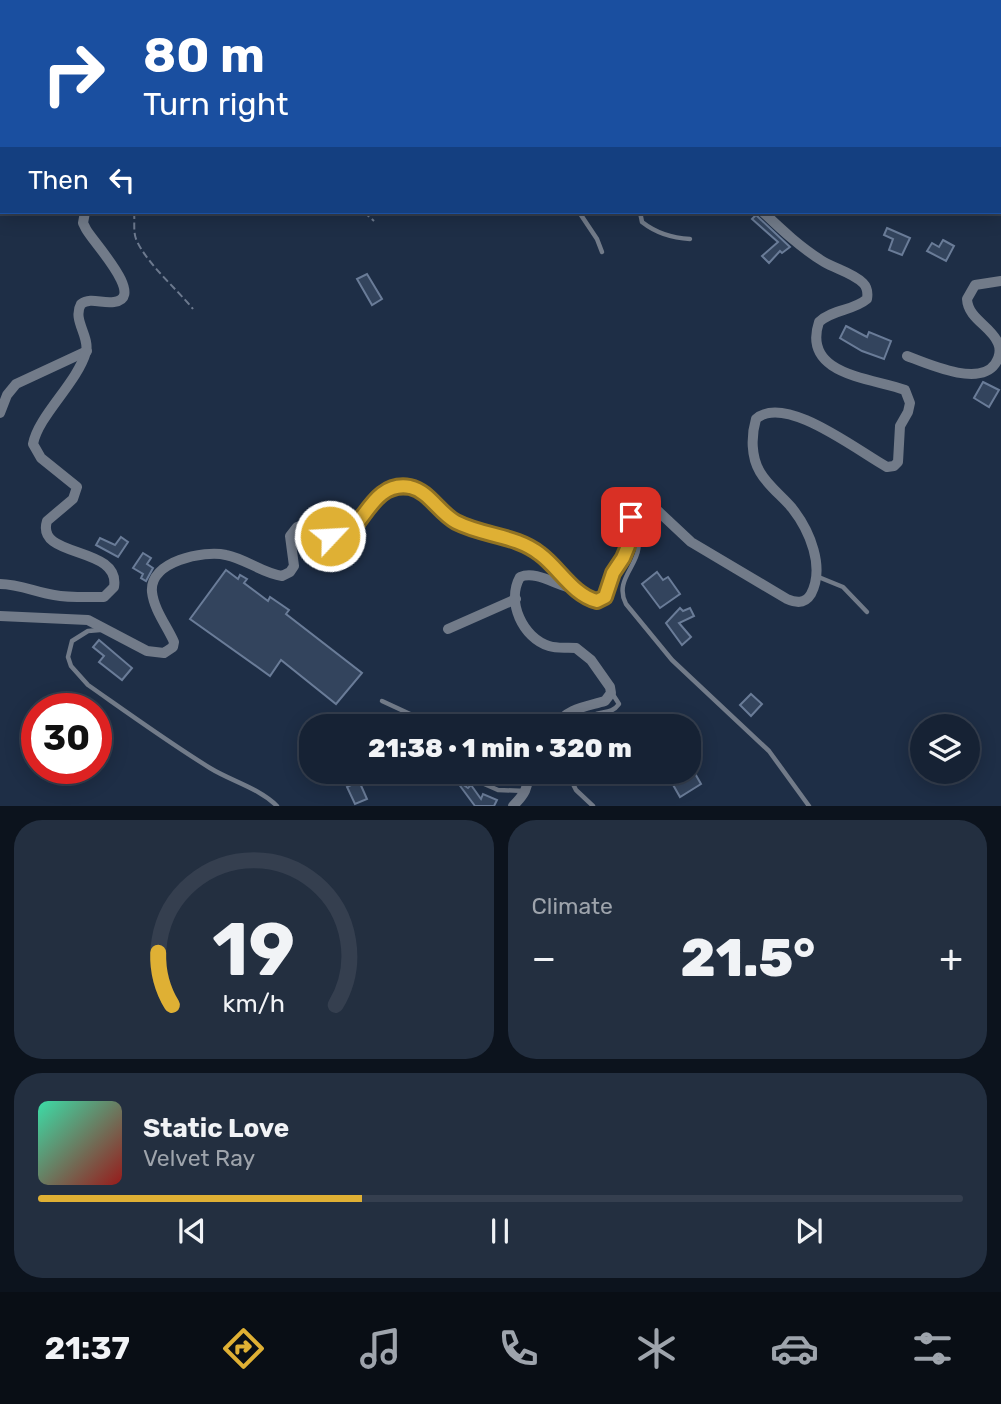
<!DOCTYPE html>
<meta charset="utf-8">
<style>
:root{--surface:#162234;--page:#232f40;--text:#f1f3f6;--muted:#9ea4ac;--line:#353f4f;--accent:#dfb034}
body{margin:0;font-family:Rubik,sans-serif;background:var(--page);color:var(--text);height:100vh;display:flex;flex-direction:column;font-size:26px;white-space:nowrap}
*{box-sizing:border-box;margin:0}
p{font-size:23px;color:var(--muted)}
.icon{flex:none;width:38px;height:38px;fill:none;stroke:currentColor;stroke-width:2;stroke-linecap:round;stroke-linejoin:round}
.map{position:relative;height:806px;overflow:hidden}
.side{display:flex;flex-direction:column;gap:14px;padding:14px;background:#0c131d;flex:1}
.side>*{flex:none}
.top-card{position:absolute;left:0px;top:0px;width:1001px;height:214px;box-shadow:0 4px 18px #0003,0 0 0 2px var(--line);background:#1a4fa0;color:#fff;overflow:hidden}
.controls{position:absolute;left:910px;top:714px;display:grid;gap:14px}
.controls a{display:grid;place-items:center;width:70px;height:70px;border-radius:50%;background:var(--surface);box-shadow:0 4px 18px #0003,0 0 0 2px var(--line);font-size:35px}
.speed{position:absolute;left:21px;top:693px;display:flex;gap:14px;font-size:35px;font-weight:700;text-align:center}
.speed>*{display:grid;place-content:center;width:91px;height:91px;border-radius:50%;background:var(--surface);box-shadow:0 4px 18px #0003,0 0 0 2px var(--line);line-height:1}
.speed .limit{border:10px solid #d22;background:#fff;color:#111}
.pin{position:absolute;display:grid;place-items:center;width:60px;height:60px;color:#fff;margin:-30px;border-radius:14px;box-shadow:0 4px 10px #0006}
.me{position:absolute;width:77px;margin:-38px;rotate:65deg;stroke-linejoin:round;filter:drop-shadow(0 0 5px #0008)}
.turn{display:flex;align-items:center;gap:24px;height:147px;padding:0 28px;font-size:32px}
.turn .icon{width:91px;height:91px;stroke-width:2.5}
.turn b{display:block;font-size:49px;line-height:60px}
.then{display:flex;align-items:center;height:66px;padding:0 28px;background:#0003;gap:14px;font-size:26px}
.big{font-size:52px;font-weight:800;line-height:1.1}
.side .card{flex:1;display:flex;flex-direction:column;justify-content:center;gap:10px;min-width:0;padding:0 24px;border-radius:28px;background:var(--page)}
.side .dial{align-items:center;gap:0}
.dial svg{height:182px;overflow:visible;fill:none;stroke:var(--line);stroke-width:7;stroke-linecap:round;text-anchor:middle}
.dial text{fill:var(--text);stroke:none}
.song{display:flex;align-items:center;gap:21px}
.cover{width:84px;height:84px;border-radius:10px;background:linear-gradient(135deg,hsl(160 70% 55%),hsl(0 70% 35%))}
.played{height:7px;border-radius:4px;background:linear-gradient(90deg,var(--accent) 35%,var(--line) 35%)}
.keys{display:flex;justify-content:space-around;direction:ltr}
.heat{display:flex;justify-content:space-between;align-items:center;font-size:38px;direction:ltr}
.side .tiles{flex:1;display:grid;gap:14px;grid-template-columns:1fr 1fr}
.card:last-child{grid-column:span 2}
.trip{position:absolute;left:299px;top:714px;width:402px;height:70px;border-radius:28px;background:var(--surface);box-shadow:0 4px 18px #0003,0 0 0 2px var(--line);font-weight:800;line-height:70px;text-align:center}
.tabs{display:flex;height:112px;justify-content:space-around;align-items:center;background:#090e15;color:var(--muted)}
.tabs .icon{width:49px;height:49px}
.tabs .active{color:var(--accent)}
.tabs b{font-size:32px;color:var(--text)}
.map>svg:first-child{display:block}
</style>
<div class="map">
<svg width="1001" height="806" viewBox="0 0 1001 806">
<rect width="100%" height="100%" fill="#1e2e46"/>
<g fill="#33445d" stroke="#6a7c98" stroke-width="2">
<polygon points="756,215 790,247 782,253 780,251 769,263 762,256 778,242 752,219"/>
<polygon points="887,228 910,238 902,255 889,250 893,239 884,235"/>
<polygon points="943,240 954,246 946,261 927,251 932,243 939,247"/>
<polygon points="367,274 382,299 372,305 357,279"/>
<polygon points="846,326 867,337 869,332 891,341 884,359 862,351 840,338"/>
<polygon points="983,382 999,390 989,407 974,398"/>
<polygon points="121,537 128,542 118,557 96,545 100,538 115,545"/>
<polygon points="143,553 151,558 147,564 153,568 146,581 141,578 143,574 133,568"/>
<polygon points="226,570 238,579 240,575 247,579 244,583 268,601 270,597 289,610 286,614 362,673 336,704 281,660 270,676 190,619"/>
<polygon points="657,572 663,580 668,577 680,594 660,608 642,584"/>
<polygon points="680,608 683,611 690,608 694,616 679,623 691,637 682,645 666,623"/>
<polygon points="99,640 132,668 122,680 99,662 104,656 93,647"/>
<polygon points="751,694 762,704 751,716 740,705"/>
<polygon points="693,770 701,784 680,797 672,783 683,776 679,772"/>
<polygon points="455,779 468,788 471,785 481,799 483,794 497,800 494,806 475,806"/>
<polygon points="359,781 367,799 355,804 347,787"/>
</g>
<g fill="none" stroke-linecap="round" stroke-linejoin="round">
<g stroke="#6c798e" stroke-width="2" stroke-dasharray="7 3.5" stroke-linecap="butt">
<path d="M 134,212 C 135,221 133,231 136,239 C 146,263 177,289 193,309"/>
<polyline points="364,212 374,221"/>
</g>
<g stroke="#727b89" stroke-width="4.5">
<polyline points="444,0 445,2"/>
<polyline points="579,212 597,239 602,252"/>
<path d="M 640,212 L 642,222 C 656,233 671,238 690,239"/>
<path d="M 631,523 C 656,560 610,573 626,604 L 672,660 L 769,751 L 809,806"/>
<polyline points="816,576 843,587 867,612"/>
<path d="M 100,630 L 88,631 L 72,641 L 68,657 L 71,666 L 88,685 C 128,713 168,742 210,768 C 231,781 259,788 277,806"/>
<polyline points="382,701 436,726"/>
<path d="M 579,726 C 583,722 587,718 593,715 C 603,711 612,714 619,704 L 612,693"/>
<polyline points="457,772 498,790 525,791"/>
<polyline points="567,772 576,790 593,806"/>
</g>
<g stroke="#727b89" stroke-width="10">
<polyline points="197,0 197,2"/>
<polyline points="297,0 300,2"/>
<polyline points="398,0 399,2"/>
<polyline points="530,2 531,0"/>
<polyline points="792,2 792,0"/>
<polyline points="999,158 1001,161"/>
<path d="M 907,356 C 928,364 979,387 995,364 C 999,358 1001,350 998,343 C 991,326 968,319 967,299 L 975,285 L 1001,281"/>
<polyline points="0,413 7,395 16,384 87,351"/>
<path d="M 0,584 C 18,584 36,592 54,595 C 70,598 88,597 104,597 L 114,587 C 121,545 35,559 47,521 L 73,499 L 77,487 L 41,458 L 33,444 C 38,416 77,383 86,352 C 90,336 72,320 81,304 C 91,297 102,304 114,302 C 147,298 92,241 86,229 L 83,223 L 85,212"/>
<path d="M 0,616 L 88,620 L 147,651 L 164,653 L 173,647 L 174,642 C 167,626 154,610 152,592 C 149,561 204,550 226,555 C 246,559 262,573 282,576 L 290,572 L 294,566 L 290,536 L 297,527 C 315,519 324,540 341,537 C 362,534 367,487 405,487 C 426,487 435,510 451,519 C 479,535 514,534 540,554 C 553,564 581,601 597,601 C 601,601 604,599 606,595 C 609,590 609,581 612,575 C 616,565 624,558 627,548 C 630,538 628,526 632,516 C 634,510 638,509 644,507 L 658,511 L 691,542 L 787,599 C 796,603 805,604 811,594 C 825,567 810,531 792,508 C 782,496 768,486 760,472 C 751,457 751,436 756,419 C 785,393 859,452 887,467 L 894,466 L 898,462 L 900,426 L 908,412 L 910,403 L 905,390 C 874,378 801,376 819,322 C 833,309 853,311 867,299 C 868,293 868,288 863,283 C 853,273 836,269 824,262 C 801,248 782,230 763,212"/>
<polyline points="448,629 516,599"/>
<path d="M 555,726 C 568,708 585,707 605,701 L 611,693 L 610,687 L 591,660 L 576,648 C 567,647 558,649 549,646 C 523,638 506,602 520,577 C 537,570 558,587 576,589"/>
<path d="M 513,806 C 523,796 531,786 526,772"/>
</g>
</g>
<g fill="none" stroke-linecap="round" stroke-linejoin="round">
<g stroke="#917222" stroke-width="18">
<path id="route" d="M 330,536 C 361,547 366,479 410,487 C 429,491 439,513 456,522 C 483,536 516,535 540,554 C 559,568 573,595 597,601 L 605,597 L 613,573 L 623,558 L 628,546 L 631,517"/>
</g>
<use href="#route" stroke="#dfb034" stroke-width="12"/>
</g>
</svg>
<div class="controls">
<a><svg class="icon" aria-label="layers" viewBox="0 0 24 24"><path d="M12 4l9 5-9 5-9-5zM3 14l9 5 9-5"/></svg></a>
</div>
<div class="speed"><div class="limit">30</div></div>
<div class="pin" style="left:631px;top:517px;background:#d93025"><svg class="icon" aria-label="arrive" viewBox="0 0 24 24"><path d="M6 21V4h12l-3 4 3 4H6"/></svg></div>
<svg class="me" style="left:330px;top:536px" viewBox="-20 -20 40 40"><circle r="17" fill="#dfb034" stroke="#fff" stroke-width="3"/><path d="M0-11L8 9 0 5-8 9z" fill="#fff"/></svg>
<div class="trip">21:38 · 1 min · 320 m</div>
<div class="top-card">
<div class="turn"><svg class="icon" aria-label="right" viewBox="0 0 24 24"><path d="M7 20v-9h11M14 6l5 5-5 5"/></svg><div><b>80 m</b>Turn right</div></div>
<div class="then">Then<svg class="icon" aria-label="left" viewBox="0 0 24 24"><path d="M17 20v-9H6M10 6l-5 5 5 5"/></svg></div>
</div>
</div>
<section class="side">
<div class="tiles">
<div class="card dial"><svg viewBox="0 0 100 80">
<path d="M14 69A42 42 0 1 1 86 69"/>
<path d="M14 69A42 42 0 0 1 8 46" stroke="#dfb034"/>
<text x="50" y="56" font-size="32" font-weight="700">19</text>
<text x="50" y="72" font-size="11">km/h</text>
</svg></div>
<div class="card"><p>Climate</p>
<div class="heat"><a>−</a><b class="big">21.5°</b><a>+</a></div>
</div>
<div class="card">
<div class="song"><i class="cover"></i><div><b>Static Love</b><p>Velvet Ray</p></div></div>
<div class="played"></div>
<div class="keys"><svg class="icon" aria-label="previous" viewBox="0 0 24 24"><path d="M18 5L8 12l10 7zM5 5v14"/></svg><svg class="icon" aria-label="pause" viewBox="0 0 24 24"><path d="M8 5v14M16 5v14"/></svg><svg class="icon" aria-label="next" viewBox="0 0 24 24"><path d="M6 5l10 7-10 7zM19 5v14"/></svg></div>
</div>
</div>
</section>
<nav class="tabs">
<b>21:37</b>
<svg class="icon active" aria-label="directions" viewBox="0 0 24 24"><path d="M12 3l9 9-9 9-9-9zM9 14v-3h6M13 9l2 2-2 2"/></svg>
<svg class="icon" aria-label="music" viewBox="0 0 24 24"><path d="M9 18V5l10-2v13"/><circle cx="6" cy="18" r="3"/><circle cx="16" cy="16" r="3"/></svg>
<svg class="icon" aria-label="phone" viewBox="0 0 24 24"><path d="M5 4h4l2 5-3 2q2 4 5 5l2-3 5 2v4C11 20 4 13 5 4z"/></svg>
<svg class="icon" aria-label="climate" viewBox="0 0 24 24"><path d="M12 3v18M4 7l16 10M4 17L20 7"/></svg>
<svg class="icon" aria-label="car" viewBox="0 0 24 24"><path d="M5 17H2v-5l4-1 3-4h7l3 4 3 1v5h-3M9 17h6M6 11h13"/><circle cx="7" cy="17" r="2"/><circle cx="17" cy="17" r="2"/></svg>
<svg class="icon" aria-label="filters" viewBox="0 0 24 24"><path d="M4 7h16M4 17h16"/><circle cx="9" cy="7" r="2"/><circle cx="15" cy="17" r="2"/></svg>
</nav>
